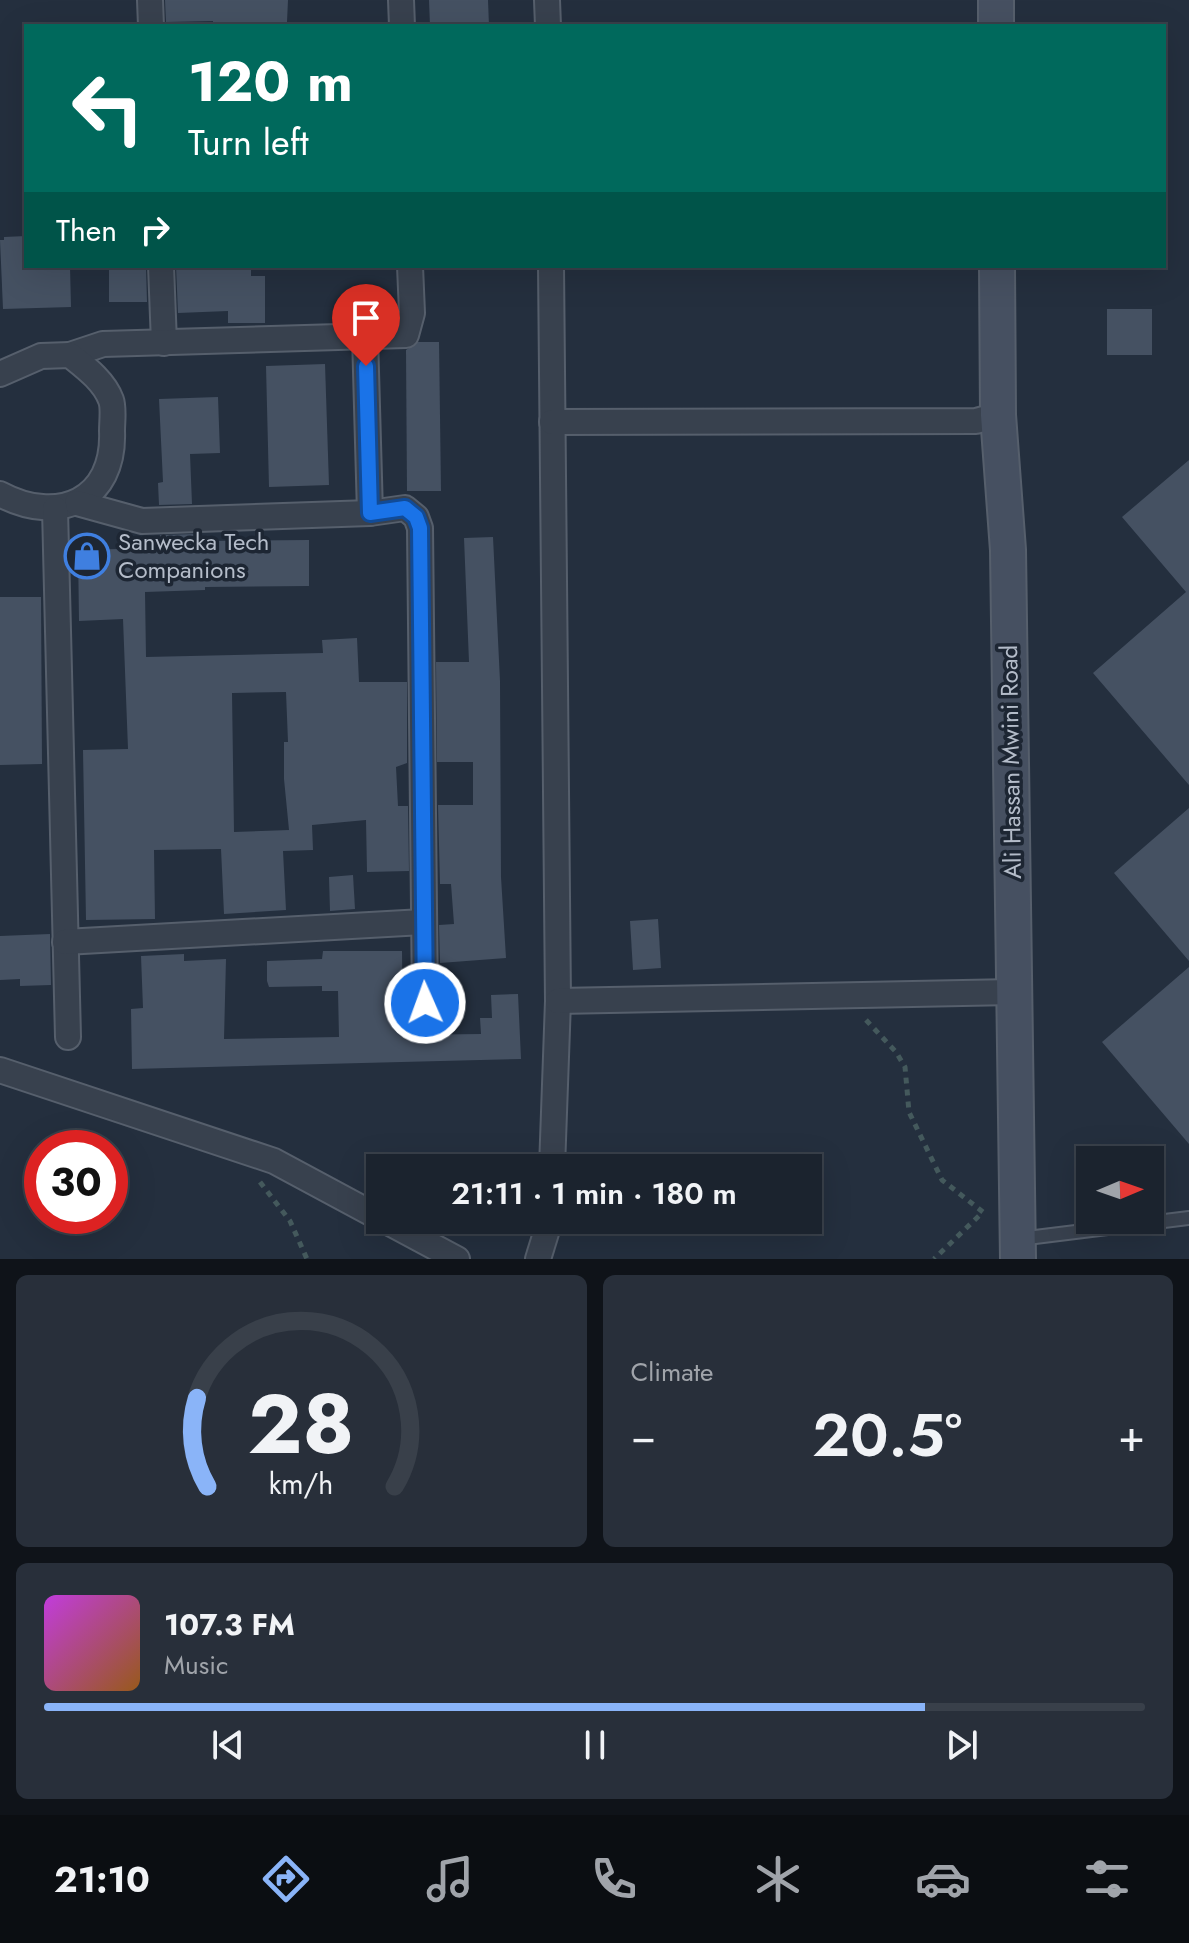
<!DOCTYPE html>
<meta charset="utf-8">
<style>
:root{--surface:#1b232e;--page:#282f3a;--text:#f1f3f6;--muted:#a0a4aa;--line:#39404a;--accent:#8ab4f8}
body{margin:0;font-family:Jost,sans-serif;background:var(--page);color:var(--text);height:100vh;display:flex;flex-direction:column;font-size:30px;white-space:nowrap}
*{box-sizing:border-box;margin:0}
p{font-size:26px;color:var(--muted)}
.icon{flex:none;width:44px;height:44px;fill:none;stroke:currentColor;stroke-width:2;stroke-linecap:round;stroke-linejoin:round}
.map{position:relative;height:1259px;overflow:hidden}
.details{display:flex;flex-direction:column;gap:16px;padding:16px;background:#0f1319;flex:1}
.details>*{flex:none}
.hud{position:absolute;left:24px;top:24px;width:1142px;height:244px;border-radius:0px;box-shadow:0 8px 32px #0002,0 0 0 2px var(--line);background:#00695c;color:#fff;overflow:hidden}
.needle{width:52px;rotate:88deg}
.controls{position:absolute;left:1076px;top:1146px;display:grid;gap:16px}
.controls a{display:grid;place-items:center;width:88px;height:88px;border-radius:0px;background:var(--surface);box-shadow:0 8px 32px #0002,0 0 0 2px var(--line);font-size:40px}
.speed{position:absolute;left:24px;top:1130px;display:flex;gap:16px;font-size:40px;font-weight:700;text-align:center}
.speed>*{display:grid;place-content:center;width:104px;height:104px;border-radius:50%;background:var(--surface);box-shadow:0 8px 32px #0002,0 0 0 2px var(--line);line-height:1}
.speed .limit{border:12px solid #d22;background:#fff;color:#111}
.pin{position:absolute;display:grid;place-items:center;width:68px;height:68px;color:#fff;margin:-82px -34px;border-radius:50% 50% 50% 0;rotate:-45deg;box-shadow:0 0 8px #0007}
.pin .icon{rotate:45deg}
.me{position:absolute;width:88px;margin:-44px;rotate:358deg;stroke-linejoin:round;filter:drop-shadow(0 0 6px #0008)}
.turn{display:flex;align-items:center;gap:28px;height:168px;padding:0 32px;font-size:36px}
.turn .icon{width:104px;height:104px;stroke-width:2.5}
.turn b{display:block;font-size:56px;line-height:68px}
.then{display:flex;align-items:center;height:76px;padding:0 32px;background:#0003;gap:16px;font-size:30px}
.big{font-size:60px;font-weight:600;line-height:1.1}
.details .card{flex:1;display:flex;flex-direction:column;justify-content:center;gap:12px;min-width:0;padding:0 28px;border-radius:12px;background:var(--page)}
.details .dial{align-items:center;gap:0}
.dial svg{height:208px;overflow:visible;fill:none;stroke:var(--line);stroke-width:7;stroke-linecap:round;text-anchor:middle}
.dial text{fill:var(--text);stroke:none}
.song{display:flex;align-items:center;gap:24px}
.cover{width:96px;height:96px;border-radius:12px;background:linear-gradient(135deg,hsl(290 70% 55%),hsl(30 70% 35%))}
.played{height:8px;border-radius:4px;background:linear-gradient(90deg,var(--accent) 80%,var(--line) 80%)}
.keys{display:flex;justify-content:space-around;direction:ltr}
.heat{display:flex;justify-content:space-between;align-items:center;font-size:44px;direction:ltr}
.details .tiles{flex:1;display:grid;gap:16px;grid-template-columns:1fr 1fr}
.card:last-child{grid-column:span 2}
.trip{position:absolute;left:366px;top:1154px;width:456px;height:80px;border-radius:0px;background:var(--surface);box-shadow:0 8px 32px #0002,0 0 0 2px var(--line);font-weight:600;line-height:80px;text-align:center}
.tab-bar{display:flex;height:128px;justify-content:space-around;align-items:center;background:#0b0e12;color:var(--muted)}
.tab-bar .icon{width:56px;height:56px}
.tab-bar .active{color:var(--accent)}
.tab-bar b{font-size:36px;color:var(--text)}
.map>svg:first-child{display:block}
</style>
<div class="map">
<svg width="1189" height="1259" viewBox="0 0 1189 1259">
<rect width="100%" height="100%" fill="#242f3e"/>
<g fill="#455162" fill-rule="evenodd">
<polygon points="165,0 288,0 287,22 213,25 213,21 166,22"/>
<polygon points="429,0 488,0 489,26 430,26"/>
<polygon points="26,236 26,266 70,266 71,307 3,309 0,240 4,240 4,237"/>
<polygon points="109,266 146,266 147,302 109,302"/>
<polygon points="176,266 251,266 251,276 265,276 265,323 228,323 228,311 178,313"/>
<rect x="1107" y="309" width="45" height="46"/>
<polygon points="418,342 439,342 441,491 407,491 406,350"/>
<polygon points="325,364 329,485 269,487 266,366"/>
<polygon points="218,397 220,453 190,454 192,504 159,505 158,483 163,482 159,399"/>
<polygon points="1189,460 1189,785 1093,673 1186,592 1122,517"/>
<path d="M 194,534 L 194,540 L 203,541 L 309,540 L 309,586 L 205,587 L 205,590 L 145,592 L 146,657 L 323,653 L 322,640 L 357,638 L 359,682 L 407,682 L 407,763 L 396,767 L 398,806 L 408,806 L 409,871 L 367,872 L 366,820 L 312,825 L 313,850 L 283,851 L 286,910 L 224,914 L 221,849 L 154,850 L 155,919 L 86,920 L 83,750 L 128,749 L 123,619 L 79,621 L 78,550 L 161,548 L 160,535 ZM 286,692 L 288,742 L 284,742 L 284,779 L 289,830 L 234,832 L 232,693 Z"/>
<polygon points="493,537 500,681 501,877 506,958 440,963 439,925 454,924 451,884 440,884 438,805 473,805 473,762 437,762 436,662 469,662 464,538"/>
<polygon points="0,597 41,597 42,764 0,765"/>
<polygon points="1189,808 1189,961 1114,873"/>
<polygon points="353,875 355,909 330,911 329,877"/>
<polygon points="658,919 661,968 633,970 630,921"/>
<polygon points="50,934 51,985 20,986 20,979 0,980 0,936"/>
<polygon points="323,951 402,951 403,1035 481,1034 480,1018 492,1018 491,995 518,994 521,1059 132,1069 131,1009 143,1008 141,956 184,954 184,961 226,959 224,1039 339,1037 338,991 322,991 322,986 269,987 267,981 267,961 322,959"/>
<polygon points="1189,967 1189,1144 1102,1042"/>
</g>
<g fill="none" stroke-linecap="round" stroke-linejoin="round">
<g stroke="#565f6c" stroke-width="16">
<polyline id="service" points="1019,1239 1189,1218"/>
</g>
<g stroke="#565f6c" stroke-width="28">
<g id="minor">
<polyline points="150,0 151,26"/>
<polyline points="401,0 402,26"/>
<polyline points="547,0 548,26"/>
<polyline points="161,266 164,343"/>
<polyline points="551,266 558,1001 552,1168"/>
<polyline points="365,336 370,513"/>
<polyline points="70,355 103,344 406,335 412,313 410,266"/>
<path d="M 0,374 L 41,356 L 70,355 C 85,367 104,381 111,400 C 114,408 112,421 112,431 C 115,501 58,525 0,494"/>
<polyline points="552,422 976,421 998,415"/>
<polyline points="77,503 142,521 370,513 405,508 416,517 420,528 425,1003"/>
<polyline points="55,509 68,1037"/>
<polyline points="65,942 423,922"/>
<polyline points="558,1001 1013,992"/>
<polyline points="0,1070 274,1161 380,1218"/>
<polyline points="384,1220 457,1259"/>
<polyline points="538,1259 550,1220"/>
</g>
</g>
<g stroke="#565f6c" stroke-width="38">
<g id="secondary">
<polyline points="996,0 996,26"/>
<polyline points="997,266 998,415 1008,550 1018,1259"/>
</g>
</g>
<g stroke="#44595c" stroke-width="5" stroke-dasharray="6 6" stroke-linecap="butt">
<polyline points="866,1020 896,1052 905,1067 909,1112 942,1180 983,1212 934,1259"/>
<polyline points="260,1182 290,1221 307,1259"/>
</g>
<use href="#service" stroke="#38414e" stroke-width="12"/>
<use href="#minor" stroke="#38414e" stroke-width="24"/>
<use href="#secondary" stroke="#465061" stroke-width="34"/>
</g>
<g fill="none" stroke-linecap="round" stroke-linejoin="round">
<g stroke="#114b97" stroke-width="20">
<polyline id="route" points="366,366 370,513 405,508 416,517 420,528 425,1003"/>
</g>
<use href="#route" stroke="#1a73e8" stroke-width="14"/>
</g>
<defs>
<g id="shop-ring" transform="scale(2.3)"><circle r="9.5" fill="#1d2633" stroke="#3f7fe0" stroke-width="1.5"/><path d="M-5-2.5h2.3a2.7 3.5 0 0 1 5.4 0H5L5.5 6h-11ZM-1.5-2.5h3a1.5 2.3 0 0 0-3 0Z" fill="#3f7fe0"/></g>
</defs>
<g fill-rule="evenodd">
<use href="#shop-ring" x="87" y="556"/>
</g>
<g text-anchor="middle" stroke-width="7" stroke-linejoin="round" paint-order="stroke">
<g font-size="24" fill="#b4bcc9" stroke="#1d2633" text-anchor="start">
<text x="118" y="550">Sanwecka Tech<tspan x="118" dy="28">Companions</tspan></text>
</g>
<g font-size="24" fill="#b4bcc9" stroke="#1d2633">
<text transform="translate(1011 762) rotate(-91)" y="8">Ali Hassan Mwini Road</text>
</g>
</g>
</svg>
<div class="controls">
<a><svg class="needle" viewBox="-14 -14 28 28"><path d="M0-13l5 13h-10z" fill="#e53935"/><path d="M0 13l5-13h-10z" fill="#a0a4aa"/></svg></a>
</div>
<div class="speed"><div class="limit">30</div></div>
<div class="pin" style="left:366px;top:366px;background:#d93025"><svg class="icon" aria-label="arrive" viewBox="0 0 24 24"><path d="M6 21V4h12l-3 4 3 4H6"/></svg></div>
<svg class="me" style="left:425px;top:1003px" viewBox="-20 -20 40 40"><circle r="17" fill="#1a73e8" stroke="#fff" stroke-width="3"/><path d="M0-11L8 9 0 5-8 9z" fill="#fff"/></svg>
<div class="trip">21:11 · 1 min · 180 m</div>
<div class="hud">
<div class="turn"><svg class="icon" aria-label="left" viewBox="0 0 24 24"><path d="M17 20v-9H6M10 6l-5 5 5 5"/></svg><div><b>120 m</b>Turn left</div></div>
<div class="then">Then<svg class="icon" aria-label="right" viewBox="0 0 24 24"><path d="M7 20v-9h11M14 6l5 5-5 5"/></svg></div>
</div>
</div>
<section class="details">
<div class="tiles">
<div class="card dial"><svg viewBox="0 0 100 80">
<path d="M14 69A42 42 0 1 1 86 69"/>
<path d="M14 69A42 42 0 0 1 10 35" stroke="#8ab4f8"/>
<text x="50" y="56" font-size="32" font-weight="700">28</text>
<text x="50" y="72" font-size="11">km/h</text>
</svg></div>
<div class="card"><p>Climate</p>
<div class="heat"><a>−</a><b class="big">20.5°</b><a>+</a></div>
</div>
<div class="card">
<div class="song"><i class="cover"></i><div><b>107.3 FM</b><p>Music</p></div></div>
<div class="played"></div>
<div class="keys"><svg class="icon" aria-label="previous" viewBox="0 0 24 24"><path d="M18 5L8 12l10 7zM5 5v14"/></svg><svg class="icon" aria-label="pause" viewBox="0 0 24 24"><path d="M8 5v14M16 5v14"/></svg><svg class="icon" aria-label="next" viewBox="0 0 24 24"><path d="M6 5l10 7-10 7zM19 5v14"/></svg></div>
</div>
</div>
</section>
<nav class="tab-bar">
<b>21:10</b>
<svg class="icon active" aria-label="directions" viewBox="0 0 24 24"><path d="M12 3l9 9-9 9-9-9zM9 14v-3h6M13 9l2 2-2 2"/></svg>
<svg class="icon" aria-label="music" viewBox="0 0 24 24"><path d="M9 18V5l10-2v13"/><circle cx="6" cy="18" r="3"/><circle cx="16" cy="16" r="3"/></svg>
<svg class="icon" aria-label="phone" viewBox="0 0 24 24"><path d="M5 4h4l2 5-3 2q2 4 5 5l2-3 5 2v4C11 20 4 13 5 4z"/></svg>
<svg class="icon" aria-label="climate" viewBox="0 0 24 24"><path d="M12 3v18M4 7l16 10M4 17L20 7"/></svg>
<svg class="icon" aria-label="car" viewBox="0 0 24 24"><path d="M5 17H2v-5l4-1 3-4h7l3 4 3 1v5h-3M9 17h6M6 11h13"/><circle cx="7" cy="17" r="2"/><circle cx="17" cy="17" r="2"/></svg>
<svg class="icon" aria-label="filters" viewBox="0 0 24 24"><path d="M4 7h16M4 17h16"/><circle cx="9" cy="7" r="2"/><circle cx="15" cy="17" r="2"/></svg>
</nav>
